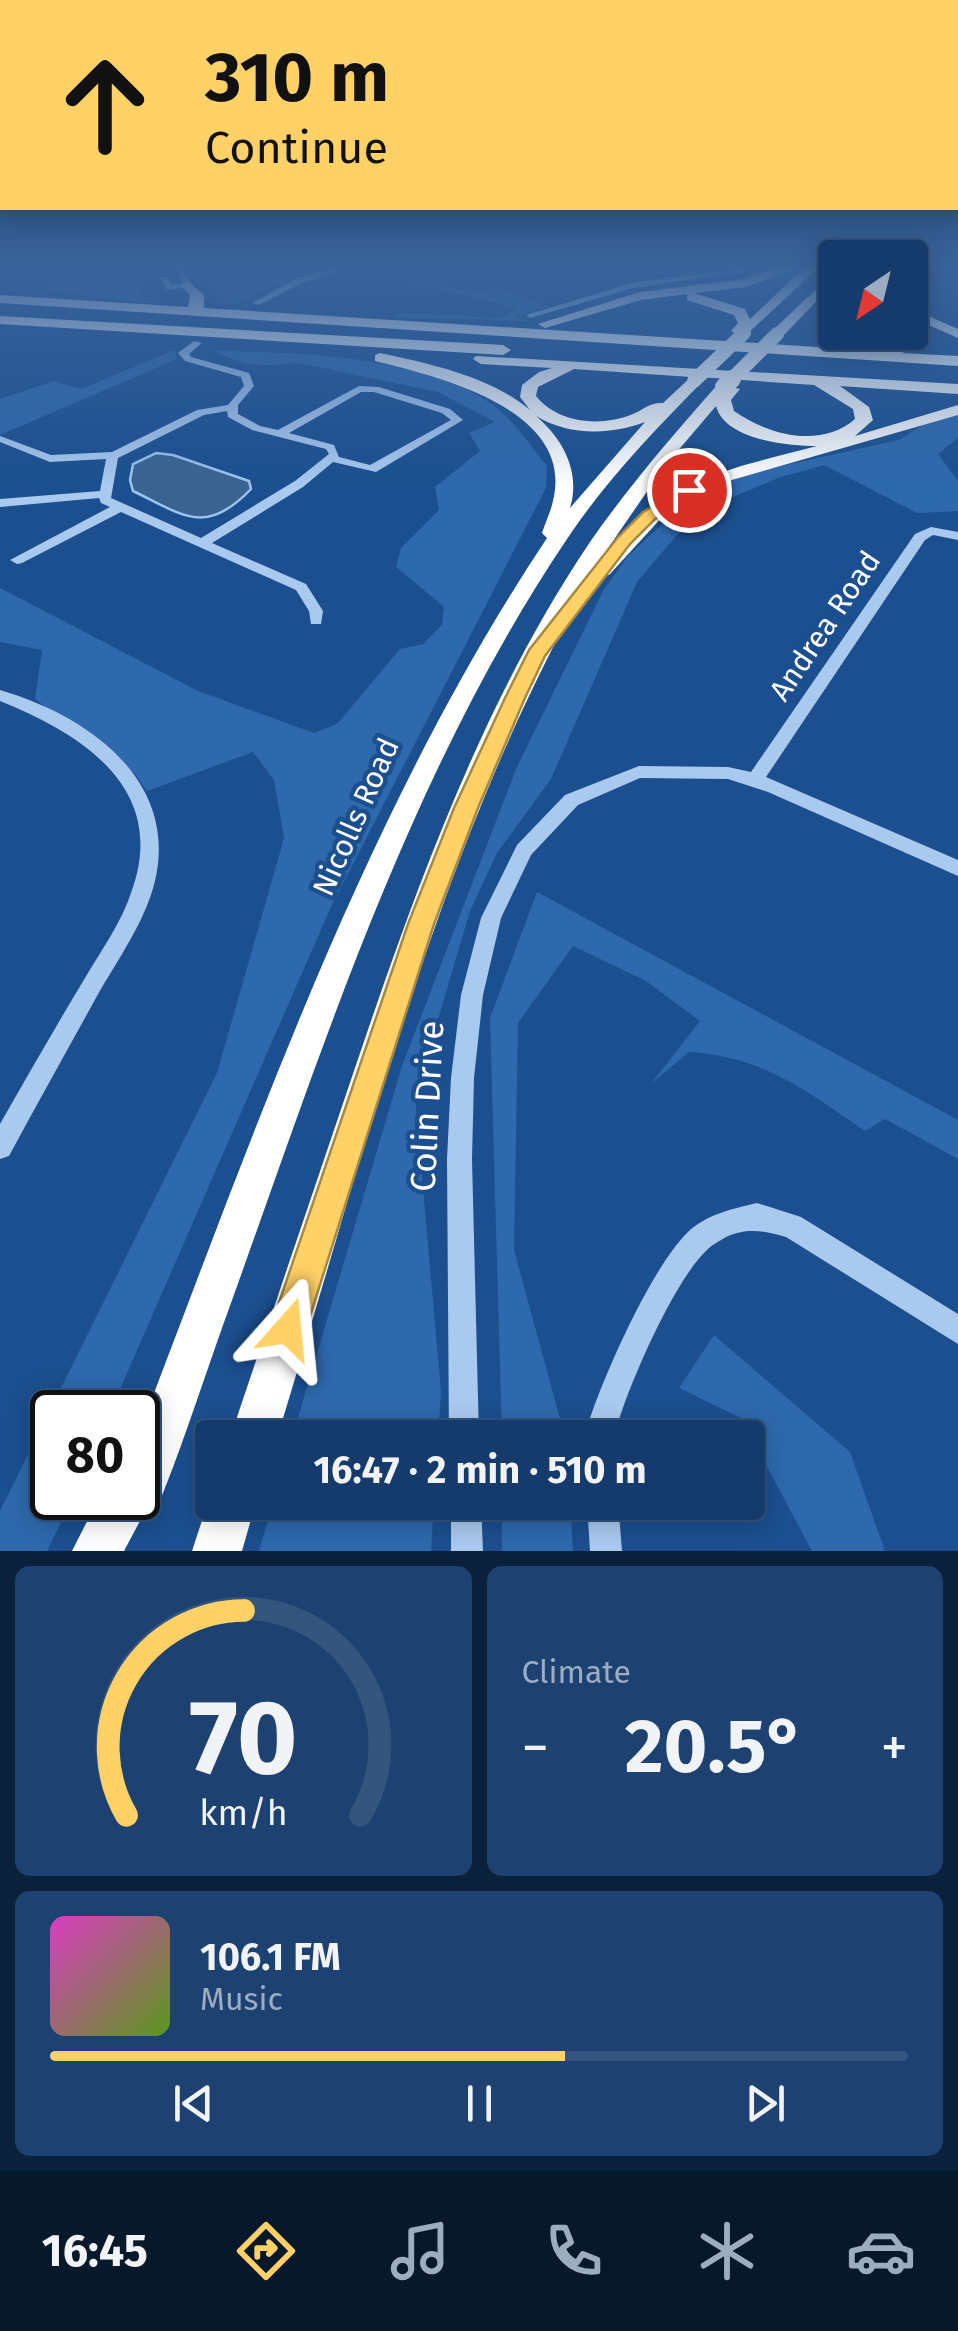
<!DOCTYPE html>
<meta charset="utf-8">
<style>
:root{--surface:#143b6b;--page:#1d4271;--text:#f1f3f6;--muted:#9dadc1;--line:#33557e;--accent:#ffd166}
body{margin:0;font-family:"Fira Sans",sans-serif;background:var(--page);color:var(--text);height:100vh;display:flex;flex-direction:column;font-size:38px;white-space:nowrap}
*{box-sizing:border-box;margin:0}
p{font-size:32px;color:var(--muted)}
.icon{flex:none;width:55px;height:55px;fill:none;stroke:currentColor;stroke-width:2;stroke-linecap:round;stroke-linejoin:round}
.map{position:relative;height:1551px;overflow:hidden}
.panel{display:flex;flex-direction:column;gap:15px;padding:15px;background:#0b203b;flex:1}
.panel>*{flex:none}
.banner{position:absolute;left:0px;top:0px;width:960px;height:210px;box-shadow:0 5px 25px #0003,0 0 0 2px var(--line);background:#ffd166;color:#111;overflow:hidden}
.needle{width:65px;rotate:215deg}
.controls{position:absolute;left:818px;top:240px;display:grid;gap:20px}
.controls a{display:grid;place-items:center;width:110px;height:110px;border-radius:10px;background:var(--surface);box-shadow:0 5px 25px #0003,0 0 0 2px var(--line);font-size:50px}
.speed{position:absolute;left:30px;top:1390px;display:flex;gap:20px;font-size:50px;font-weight:700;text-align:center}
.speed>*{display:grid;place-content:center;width:130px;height:130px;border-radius:50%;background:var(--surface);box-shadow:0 5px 25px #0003,0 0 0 2px var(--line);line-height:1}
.speed .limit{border:5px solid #111;border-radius:15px;background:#fff;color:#111}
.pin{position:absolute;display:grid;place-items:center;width:85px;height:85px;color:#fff;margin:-42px;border:5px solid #fff;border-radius:50%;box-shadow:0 2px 10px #0007}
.me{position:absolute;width:110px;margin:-55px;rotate:18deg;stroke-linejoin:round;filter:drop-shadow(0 0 8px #0008)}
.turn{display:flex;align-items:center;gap:35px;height:210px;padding:0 40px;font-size:45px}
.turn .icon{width:130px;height:130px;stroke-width:2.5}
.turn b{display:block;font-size:70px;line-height:85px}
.big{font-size:75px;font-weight:700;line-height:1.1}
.panel .tile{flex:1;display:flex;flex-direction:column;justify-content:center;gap:15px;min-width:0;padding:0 35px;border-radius:15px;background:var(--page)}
.panel .dial{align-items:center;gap:0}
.dial svg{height:260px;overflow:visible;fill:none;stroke:var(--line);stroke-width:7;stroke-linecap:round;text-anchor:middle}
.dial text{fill:var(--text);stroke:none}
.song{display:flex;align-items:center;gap:30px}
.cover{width:120px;height:120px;border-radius:15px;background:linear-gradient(135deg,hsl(310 70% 55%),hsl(90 70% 35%))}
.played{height:10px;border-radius:5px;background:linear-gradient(90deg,var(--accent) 60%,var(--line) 60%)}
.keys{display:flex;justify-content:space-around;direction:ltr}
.heat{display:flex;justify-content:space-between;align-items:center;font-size:55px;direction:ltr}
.panel .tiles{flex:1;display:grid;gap:15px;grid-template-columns:1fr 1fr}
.tile:last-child{grid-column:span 2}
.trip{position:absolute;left:195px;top:1420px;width:570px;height:100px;border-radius:10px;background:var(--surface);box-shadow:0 5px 25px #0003,0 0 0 2px var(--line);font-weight:700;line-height:100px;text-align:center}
.tabs{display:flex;height:160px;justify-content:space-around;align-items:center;background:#08182b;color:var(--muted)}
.tabs .icon{width:70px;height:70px}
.tabs .active{color:var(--accent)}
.tabs b{font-size:45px;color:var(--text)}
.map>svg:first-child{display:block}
</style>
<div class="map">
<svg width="958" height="1551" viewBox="0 0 958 1551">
<rect width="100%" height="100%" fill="#1b4f8f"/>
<g fill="#2e69ad">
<polygon points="72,268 164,268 145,280 137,292 157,304 47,290"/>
<polygon points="328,268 258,291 241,303 228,305 198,269"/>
<polygon points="393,277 479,293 496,288 550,306 515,316 529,321 525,321 395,317 400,313 499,318 518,309"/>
<polygon points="175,350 177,359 0,435 0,399 54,381 81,389"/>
<path d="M 215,351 C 297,352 439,356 503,413 C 519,428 533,449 547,466 L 546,488 L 330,909 L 110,1412 L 52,1412 L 52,1498 L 73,1498 L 47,1551 L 0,1551 L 0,1511 L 217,1073 L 284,838 L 274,780 L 253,752 L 147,791 L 134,773 L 35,699 L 42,650 L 0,642 L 0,588 L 198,691 L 314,733 L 337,724 L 400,649 L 423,644 L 442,625 L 444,607 L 396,567 L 401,548 L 439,510 L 435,487 L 480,451 L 469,433 L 495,422 L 438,392 L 294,362 C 266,368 240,365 215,351 Z"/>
<polygon points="958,415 958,438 938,454 958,481 958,511 917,513 824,465 778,478 719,503 677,535 637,582 551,779 497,853 470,911 415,1097 441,1392 438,1437 292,1438 402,1066 516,769 603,591 628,556 671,516 732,477 899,440 924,424"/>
<path d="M 537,892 L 958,1120 L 958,1159 L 885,1119 L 865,1131 C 806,1091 763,1056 689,1052 L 651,1084 L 700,1021 L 646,981 L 573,946 L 518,1023 L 514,1250 L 565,1437 L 502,1437 L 490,1018 Z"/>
<polygon points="714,1335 850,1452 885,1551 812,1551 741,1418 679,1388"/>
<polygon points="273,1503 434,1503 431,1551 259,1551"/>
<polygon points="502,1503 570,1503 573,1551 502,1551"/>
</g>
<path fill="#3c6290" stroke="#9cc4f0" stroke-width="2.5" d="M 156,453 L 173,455 L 249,481 L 251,489 C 205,537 183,515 133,491 L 130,480 L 133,464 Z"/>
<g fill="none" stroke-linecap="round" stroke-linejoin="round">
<g fill="#a9c9ee" fill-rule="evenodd">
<polygon points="176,268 184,268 191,287 167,290 161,277 167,277 172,285 183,283"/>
<polygon points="336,268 350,268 302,283 259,305 252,303 296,279"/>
<polygon points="743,268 767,268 633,288 530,318 526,315 632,283"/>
<path d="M 194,341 L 202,343 L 189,354 L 191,357 L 249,373 L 254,386 L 238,405 L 238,414 L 260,426 L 278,430 L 359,386 L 379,387 L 450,409 L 463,420 L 376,472 L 333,462 L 303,487 L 212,543 L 306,584 L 323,611 L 321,624 L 311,624 L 309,611 L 296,590 L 121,512 L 22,563 L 17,564 L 10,560 L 110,507 L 101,503 L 99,498 L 0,507 L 0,499 L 100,491 L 106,459 L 50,462 L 0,442 L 0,436 L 51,455 L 112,452 L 197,410 L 228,405 L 244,386 L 241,377 L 185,361 L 178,353 ZM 361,392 L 374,392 L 442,413 L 451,420 L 370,465 L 339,457 L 334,445 L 289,433 ZM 227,411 L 228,417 L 252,430 L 326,449 L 329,454 L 295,481 L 201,538 L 111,498 L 118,458 L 204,415 Z"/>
<polygon points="931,527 958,532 958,540 933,535 925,540 766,777 958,860 958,876 768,792 728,779 640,778 578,805 531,855 501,918 483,995 474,1078 472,1159 479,1438 449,1438 447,1159 451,1078 461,995 481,918 517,845 565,795 639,766 728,767 751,772 915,534"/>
<path d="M 0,690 C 86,715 179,779 155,881 C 145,922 118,959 97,996 C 68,1049 38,1102 9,1156 L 0,1159 L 0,1124 C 28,1075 56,1026 85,978 C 102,949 122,922 132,890 C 168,788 82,734 0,701 Z"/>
<path d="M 757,1203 L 801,1217 L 958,1314 L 958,1344 L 786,1237 C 765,1231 747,1227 726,1237 C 720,1241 711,1245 707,1250 C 674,1280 624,1394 614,1438 L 584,1438 C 597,1388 651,1268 687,1233 C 706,1214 733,1209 757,1203 Z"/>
<polygon points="451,1502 481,1502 483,1551 451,1551"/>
<polygon points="587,1502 618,1502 622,1551 590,1551"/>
</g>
<g fill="#fff" fill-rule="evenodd">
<polygon points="777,268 797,268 746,287 694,293 745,309 750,319 804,268 818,268 744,337 731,331 738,323 734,315 687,300 687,294 641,300 545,328 538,324 640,292 744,279"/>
<polygon points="835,271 835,282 782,337 772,337 772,331"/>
<polygon points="188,281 204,295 204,308 880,351 912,338 910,308 958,329 958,338 917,320 927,331 926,340 916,349 901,353 958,356 958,366 0,303 0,295 188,307 190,295 181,285"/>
<polygon points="0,316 503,345 511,350 503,355 0,324"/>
<path d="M 380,353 C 431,364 489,376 530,410 L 520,397 L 522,385 L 539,372 L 552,368 L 481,364 L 473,359 L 476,356 L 958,384 L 958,394 L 840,386 L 869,407 L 873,420 L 855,436 L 958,405 L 958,415 L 718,484 L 664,515 L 609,575 L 593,574 C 441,836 366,1149 277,1438 L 230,1438 C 272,1313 314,1189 356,1065 C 417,885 483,701 590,542 C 629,486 673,435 718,384 L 740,389 L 731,400 L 734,411 C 768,435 821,449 855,419 L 853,409 L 814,385 L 699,377 L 700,384 C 652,433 605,482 567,539 C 406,778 319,1060 222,1328 C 200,1390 180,1453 155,1513 L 141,1519 L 124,1551 L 72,1551 L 99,1498 L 138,1498 L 138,1435 C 256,1128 364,813 547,538 L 542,533 C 546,521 552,509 554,496 C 571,408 436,376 375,361 L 375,355 ZM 574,369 L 691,377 L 663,403 C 651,402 644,409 633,414 C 601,427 559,424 536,396 L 538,387 ZM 716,406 C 725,440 788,446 817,446 C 730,469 668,478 606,551 L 664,467 ZM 536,416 C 569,436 610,435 645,422 L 570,508 C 581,472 563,439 536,416 Z"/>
<polygon points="212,1490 212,1502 256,1502 242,1551 192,1551"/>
</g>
<g stroke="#fff" stroke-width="14">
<polyline points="694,381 744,333"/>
<polyline points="729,382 777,334"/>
</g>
<polyline stroke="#fff" stroke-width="18" points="724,387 732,379"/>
</g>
<linearGradient id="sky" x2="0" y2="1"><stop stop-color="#0f2b4f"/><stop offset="0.55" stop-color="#39639b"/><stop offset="1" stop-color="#39639b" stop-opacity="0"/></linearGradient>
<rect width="958" height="485" fill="url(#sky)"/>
<polygon fill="#ffd166" stroke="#a68842" stroke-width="2.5" points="689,485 697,490 694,493 654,520 630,544 545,656 525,698 478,808 434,924 306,1329 301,1342 288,1347 275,1342 270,1329 408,924 454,808 505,698 529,650 618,537 643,512"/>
<g text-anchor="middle" stroke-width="9" stroke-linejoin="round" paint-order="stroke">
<g font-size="30" fill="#fff" stroke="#1b4f8f">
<text transform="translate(825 626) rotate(-56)" y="10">Andrea Road</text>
<text transform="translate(356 817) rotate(-66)" y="10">Nicolls Road</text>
</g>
<g font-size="35" fill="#fff" stroke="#1b4f8f">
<text transform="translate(427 1106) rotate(-87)" y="12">Colin Drive</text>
</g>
</g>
</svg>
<div class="controls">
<a><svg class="needle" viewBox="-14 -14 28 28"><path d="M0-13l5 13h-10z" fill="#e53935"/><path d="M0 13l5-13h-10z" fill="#9dadc1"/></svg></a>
</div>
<div class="speed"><div class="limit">80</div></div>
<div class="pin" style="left:689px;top:490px;background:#d93025"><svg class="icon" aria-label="arrive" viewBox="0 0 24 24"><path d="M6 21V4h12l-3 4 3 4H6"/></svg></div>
<svg class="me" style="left:288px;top:1329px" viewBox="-20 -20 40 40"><path d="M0-17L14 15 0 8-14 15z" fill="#ffd166" stroke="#fff" stroke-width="4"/></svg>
<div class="trip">16:47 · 2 min · 510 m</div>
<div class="banner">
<div class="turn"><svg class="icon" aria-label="ahead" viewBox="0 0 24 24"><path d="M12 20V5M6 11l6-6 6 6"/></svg><div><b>310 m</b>Continue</div></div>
</div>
</div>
<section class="panel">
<div class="tiles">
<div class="tile dial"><svg viewBox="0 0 100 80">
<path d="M14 69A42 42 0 1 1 86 69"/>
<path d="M14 69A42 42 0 0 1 50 6" stroke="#ffd166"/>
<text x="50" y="56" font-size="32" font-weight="700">70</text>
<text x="50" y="72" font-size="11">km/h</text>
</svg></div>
<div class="tile"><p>Climate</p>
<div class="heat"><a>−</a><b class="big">20.5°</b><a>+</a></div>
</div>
<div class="tile">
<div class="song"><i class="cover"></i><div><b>106.1 FM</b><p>Music</p></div></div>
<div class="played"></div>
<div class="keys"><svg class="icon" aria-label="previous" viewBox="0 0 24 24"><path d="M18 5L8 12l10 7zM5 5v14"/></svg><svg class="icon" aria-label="pause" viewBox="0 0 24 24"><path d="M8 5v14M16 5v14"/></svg><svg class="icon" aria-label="next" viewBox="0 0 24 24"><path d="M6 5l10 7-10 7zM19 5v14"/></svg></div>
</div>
</div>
</section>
<nav class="tabs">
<b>16:45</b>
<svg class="icon active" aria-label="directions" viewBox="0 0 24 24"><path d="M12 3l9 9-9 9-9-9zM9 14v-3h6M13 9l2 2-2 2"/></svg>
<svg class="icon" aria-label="music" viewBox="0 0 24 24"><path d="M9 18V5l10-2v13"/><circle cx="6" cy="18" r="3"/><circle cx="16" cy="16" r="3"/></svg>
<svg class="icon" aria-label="phone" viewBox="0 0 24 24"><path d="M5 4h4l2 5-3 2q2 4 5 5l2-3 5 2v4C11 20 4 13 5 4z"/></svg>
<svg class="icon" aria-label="climate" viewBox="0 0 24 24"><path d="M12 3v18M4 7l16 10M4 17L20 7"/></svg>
<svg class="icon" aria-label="car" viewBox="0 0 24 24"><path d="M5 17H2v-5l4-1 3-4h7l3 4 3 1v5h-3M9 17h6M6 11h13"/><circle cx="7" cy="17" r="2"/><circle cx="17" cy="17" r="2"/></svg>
</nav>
